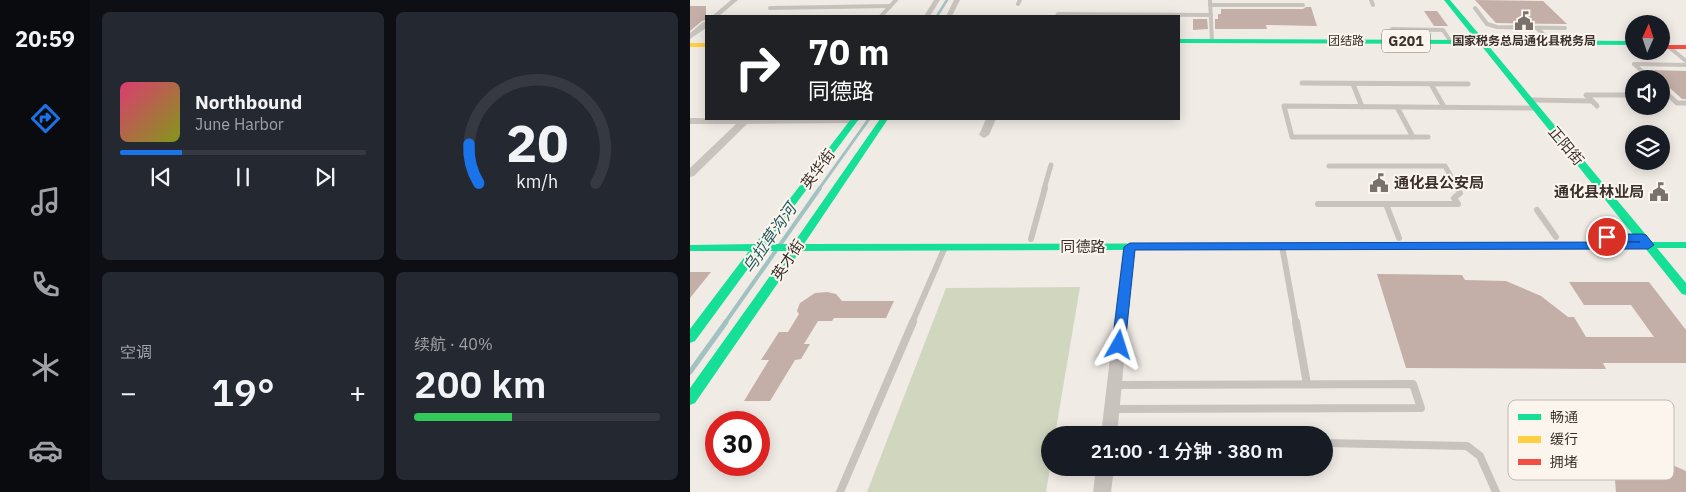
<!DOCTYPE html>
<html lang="zh">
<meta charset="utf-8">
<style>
:root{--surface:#171b24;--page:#242831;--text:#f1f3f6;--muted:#9ea1a6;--line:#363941;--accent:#1a73e8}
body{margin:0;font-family:"IBM Plex Sans","Noto Sans SC",sans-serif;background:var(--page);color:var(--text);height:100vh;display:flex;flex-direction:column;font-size:19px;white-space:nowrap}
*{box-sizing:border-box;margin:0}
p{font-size:16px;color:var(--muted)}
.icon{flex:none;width:28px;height:28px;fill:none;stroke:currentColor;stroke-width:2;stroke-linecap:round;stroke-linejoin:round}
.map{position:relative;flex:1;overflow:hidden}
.panel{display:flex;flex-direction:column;gap:12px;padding:12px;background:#0d0f14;width:600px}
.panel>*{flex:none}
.top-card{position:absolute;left:15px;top:15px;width:475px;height:105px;border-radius:0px;box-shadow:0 2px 12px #0003;background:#202124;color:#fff;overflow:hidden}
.needle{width:32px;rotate:3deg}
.fabs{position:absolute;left:935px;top:15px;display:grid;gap:10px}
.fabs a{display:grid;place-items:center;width:45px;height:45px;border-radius:50%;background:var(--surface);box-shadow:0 2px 12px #0003;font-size:25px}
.speed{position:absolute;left:15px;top:411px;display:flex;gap:10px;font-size:25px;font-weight:700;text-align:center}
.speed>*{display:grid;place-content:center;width:65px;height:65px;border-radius:50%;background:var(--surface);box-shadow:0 2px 12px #0003;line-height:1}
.speed .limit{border:8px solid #d22;background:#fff;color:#111}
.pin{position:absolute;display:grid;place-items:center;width:42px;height:42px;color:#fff;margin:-21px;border:2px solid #fff;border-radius:50%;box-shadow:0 1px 5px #0007}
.me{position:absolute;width:55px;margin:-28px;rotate:6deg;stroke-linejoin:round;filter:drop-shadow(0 0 4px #0008)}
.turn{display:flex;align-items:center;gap:18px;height:105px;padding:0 20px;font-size:22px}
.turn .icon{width:65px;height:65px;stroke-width:2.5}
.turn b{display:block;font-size:35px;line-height:42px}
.big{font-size:38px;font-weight:600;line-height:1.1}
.panel .widget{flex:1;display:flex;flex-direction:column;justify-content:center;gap:8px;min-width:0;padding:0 18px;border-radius:8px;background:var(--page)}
.panel .dial{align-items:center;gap:0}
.dial svg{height:130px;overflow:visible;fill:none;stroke:var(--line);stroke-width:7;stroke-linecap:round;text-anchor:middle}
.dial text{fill:var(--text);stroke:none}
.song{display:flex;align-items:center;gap:15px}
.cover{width:60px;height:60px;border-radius:8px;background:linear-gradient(135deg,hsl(340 70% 55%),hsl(70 70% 35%))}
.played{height:5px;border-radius:2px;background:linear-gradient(90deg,var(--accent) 25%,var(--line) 25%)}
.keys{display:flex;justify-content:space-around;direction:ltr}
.heat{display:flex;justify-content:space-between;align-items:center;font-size:28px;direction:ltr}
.charge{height:8px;border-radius:4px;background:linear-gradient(90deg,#34c759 40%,var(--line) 0)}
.panel .tiles{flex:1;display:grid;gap:12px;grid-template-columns:repeat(2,1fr)}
.trip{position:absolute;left:351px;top:426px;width:292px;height:50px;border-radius:25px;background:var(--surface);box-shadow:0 2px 12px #0003;font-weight:600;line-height:50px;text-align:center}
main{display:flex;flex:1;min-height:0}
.tabs{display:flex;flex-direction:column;width:90px;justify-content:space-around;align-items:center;background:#090b0e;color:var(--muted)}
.tabs .icon{width:35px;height:35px}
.tabs .on{color:var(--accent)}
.tabs b{font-size:22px;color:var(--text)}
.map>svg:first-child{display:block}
</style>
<main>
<nav class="tabs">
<b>20:59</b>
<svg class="icon on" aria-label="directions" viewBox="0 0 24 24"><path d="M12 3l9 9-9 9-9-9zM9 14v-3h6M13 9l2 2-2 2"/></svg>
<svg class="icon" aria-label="music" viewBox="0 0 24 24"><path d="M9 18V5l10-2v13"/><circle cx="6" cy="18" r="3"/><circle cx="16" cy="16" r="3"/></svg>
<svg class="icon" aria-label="phone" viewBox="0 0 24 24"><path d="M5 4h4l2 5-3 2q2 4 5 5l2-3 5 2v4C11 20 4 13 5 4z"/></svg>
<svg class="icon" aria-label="climate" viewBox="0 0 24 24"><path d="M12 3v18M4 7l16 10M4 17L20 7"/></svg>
<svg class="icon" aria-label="car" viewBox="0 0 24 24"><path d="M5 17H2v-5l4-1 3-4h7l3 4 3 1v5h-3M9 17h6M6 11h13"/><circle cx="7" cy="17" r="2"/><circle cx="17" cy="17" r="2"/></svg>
</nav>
<section class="panel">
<div class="tiles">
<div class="widget">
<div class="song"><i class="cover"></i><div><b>Northbound</b><p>June Harbor</p></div></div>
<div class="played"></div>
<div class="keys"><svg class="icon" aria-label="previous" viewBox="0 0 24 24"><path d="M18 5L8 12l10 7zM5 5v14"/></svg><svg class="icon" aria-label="pause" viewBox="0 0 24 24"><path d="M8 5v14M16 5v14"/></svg><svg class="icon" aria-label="next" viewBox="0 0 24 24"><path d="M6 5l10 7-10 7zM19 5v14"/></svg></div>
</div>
<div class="widget dial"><svg viewBox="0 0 100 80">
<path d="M14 69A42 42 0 1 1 86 69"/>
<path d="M14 69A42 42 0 0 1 8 45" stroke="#1a73e8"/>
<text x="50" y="56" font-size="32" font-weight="700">20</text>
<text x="50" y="72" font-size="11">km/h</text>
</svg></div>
<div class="widget"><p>空调</p>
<div class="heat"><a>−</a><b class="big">19°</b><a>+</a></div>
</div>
<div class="widget"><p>续航 · 40%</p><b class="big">200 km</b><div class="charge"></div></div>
</div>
</section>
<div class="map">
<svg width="996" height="492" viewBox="0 0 996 492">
<rect width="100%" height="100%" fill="#f0ebe5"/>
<polygon fill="#d1d6bf" points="390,287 365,435 360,435 360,468 356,492 177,492 256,288"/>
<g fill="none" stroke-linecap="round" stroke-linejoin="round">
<polyline stroke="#a1c2c1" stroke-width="2.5" points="247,16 257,0"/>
<polyline stroke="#a1c2c1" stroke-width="3" points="129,189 179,119"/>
<polyline stroke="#a1c2c1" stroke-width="4" points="35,323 130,188"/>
<polyline stroke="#a1c2c1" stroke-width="5" points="0,372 36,322"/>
</g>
<g fill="#c3afa7">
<polygon points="785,0 853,1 877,24 806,23"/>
<polygon points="0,6 16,6 16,20 12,21 0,31"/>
<polygon points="616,7 621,7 627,26 576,25 577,29 525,29 525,19 528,19 528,14 531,14 531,9 613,9"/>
<polygon points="734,11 747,11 758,26 744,26"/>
<polygon points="503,19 517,19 518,29 503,30"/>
<polygon points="960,70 996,71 996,99 992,99"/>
<polygon points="0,272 21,272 0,298"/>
<polygon points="687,274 772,275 775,280 816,281 851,296 878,317 884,317 896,337 964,337 941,305 894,305 879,282 959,282 996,330 996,363 913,363 916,369 716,368"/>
<polygon points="137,292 146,294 152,301 204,301 196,318 144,318 142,321 128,321 114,344 120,344 111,359 105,360 80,401 54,401 79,360 71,360 89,332 98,332 109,314 107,311 110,303 125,293"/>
<polygon points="957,460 980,464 996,471 996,492 926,492 925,480 933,467 948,461"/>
</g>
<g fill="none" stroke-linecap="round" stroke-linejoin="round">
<g stroke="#c9c3be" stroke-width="4">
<polyline points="520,0 522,41"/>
<polyline points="681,0 683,5"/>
<polyline points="328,4 330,0"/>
<polyline points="520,5 613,5"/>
<polyline points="80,8 200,6"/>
<polyline points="785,8 797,24 807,27 875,28"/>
<polyline points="191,16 206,0"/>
<polyline points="367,16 368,14 521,15"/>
<polyline points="847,28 861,42"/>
<polyline points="702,29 753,30 761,42"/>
<polyline points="979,47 996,61"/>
<polyline points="944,64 996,65"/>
<polyline points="944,64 961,79"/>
<polyline points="612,83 735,84"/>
</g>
<g stroke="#c9c3be" stroke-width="5">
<polyline points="612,83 778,84"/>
<polyline points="663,84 672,107"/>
<polyline points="741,84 754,107"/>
<polyline points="971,88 987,103 996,103"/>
<polyline points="841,100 902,101"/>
<polyline points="907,106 896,95 944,95"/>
<polyline points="707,107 723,137"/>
<polyline points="738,137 602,137 594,106 844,108"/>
<polyline points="639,166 755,166 768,189"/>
<polyline points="354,189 361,165"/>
</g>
<g stroke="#c9c3be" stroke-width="6">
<polyline points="628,204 768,204 764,198 770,193 767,188"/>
<polyline points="696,204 709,238"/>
<polyline points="847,210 866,237"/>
<polyline points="341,239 355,188"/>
<polyline points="592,246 606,323"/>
<polyline points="222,323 255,247"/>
</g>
<g stroke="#c9c3be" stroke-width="8">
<polyline points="606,322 617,384"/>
<polyline points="422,409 731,408 723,384 425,385"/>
<polyline points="635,443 777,446 790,456 806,492"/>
<polyline points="150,492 223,322"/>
</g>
<g fill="#c9c3be" fill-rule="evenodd">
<polygon points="41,0 48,0 29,16 22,16"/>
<polygon points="244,0 250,0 240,16 234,16"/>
<polygon points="264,0 270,0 262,16 256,16"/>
<polygon points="13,22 16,22 16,28 0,39 0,33"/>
<polygon points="0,118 168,119 169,120 164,123 57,124 4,176 0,177 0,168 46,124 0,124"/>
<polygon points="296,119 306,119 299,135 294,138 289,135"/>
<polygon points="439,243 445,247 427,435 411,435 433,247"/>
<polygon points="406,468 424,468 421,492 403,492"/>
</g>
<g fill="#16e098" fill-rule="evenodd">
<polygon points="754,0 760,0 794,40 944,41 944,45 797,44 962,242 996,242 996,248 967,248 996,283 996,295 992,294 955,248 874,247 872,245 878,242 949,242 790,44 489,43 489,39 786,40"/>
<polygon points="161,119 169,119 76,244 103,244 190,119 198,119 114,244 696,243 702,246 696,249 110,251 5,403 0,405 0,388 98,251 71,251 5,341 0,343 0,329 59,251 0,251 0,245 65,244"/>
</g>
<rect fill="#ffcf43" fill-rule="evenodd" x="0" y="43" width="16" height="4"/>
<g fill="#f24e42" fill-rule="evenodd">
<rect x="971" y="45" width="25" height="4"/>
<polygon points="878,242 884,245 882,247 696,249 690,246 696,243"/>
</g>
</g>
<polygon fill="#1a73e8" stroke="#114b97" points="917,234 952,234 956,235 964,245 958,249 445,250 435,345 433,349 424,349 422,345 434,247 440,243 950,242 913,240 912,237"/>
<defs>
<g id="civic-bare" transform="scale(1.5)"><path d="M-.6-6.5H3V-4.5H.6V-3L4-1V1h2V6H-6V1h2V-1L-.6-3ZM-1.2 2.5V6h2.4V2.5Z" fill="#7a716c" stroke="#fbf5ee" stroke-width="2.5" paint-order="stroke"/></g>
</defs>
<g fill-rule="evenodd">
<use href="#civic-bare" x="834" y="21"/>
<use href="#civic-bare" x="689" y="183"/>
<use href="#civic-bare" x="969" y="192"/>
</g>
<g text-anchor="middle" stroke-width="4" stroke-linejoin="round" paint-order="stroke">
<g font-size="12" fill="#3b302b" stroke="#fbf5ee">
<text x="656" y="45">团结路</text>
</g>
<g font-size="12" font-weight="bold" fill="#3b302b" stroke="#fbf5ee">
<text x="834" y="45">国家税务总局通化县税务局</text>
</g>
<rect fill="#fbf5ee" stroke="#756b66" stroke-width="1" x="692" y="29.5" width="48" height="23" rx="4"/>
<g font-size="14" font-weight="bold" fill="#3b302b">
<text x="716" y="46">G201</text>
</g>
<g font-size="15" fill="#3b302b" stroke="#fbf5ee">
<text transform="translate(876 146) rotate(50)" y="5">正阳街</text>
<text transform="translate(128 169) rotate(-53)" y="5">英华街</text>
<text x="393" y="252">同德路</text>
<text transform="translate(98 260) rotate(-56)" y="5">英才街</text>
</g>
<g font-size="15" font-weight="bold" fill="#3b302b" stroke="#fbf5ee" text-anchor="start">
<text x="704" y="188">通化县公安局</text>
<text x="954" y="197" text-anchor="end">通化县林业局</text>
</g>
<g font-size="16" font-style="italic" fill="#1f5a5e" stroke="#fbf5ee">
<text transform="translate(79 238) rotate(-55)" y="6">乌拉草沟河</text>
</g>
</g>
<rect x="818" y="400" width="166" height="80" rx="8" fill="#fbf5ee" stroke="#c1bab4" stroke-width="1"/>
<rect x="828" y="414" width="23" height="6" fill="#16e098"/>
<rect x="828" y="436" width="23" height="7" fill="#ffcf43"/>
<rect x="828" y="459" width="23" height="6" fill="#f24e42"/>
<g font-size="14" fill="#3b302b">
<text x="860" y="422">畅通</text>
<text x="860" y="444">缓行</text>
<text x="860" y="467">拥堵</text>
</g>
</svg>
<div class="fabs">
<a><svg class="needle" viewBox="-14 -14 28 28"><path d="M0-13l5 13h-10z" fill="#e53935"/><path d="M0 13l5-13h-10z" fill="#9ea1a6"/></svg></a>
<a><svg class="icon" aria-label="sound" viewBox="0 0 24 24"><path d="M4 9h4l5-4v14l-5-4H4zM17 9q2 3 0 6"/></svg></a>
<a><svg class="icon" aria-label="layers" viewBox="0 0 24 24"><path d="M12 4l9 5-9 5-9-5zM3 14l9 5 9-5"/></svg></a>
</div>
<div class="speed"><div class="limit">30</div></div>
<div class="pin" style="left:917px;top:237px;background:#d93025"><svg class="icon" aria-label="arrive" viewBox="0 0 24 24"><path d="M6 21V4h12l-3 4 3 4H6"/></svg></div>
<svg class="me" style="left:429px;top:345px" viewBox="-20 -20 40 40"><path d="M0-17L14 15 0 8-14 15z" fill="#1a73e8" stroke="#fff" stroke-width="4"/></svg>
<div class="trip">21:00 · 1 分钟 · 380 m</div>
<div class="top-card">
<div class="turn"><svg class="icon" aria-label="right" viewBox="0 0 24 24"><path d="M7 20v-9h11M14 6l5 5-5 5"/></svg><div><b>70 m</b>同德路</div></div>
</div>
</div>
</main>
